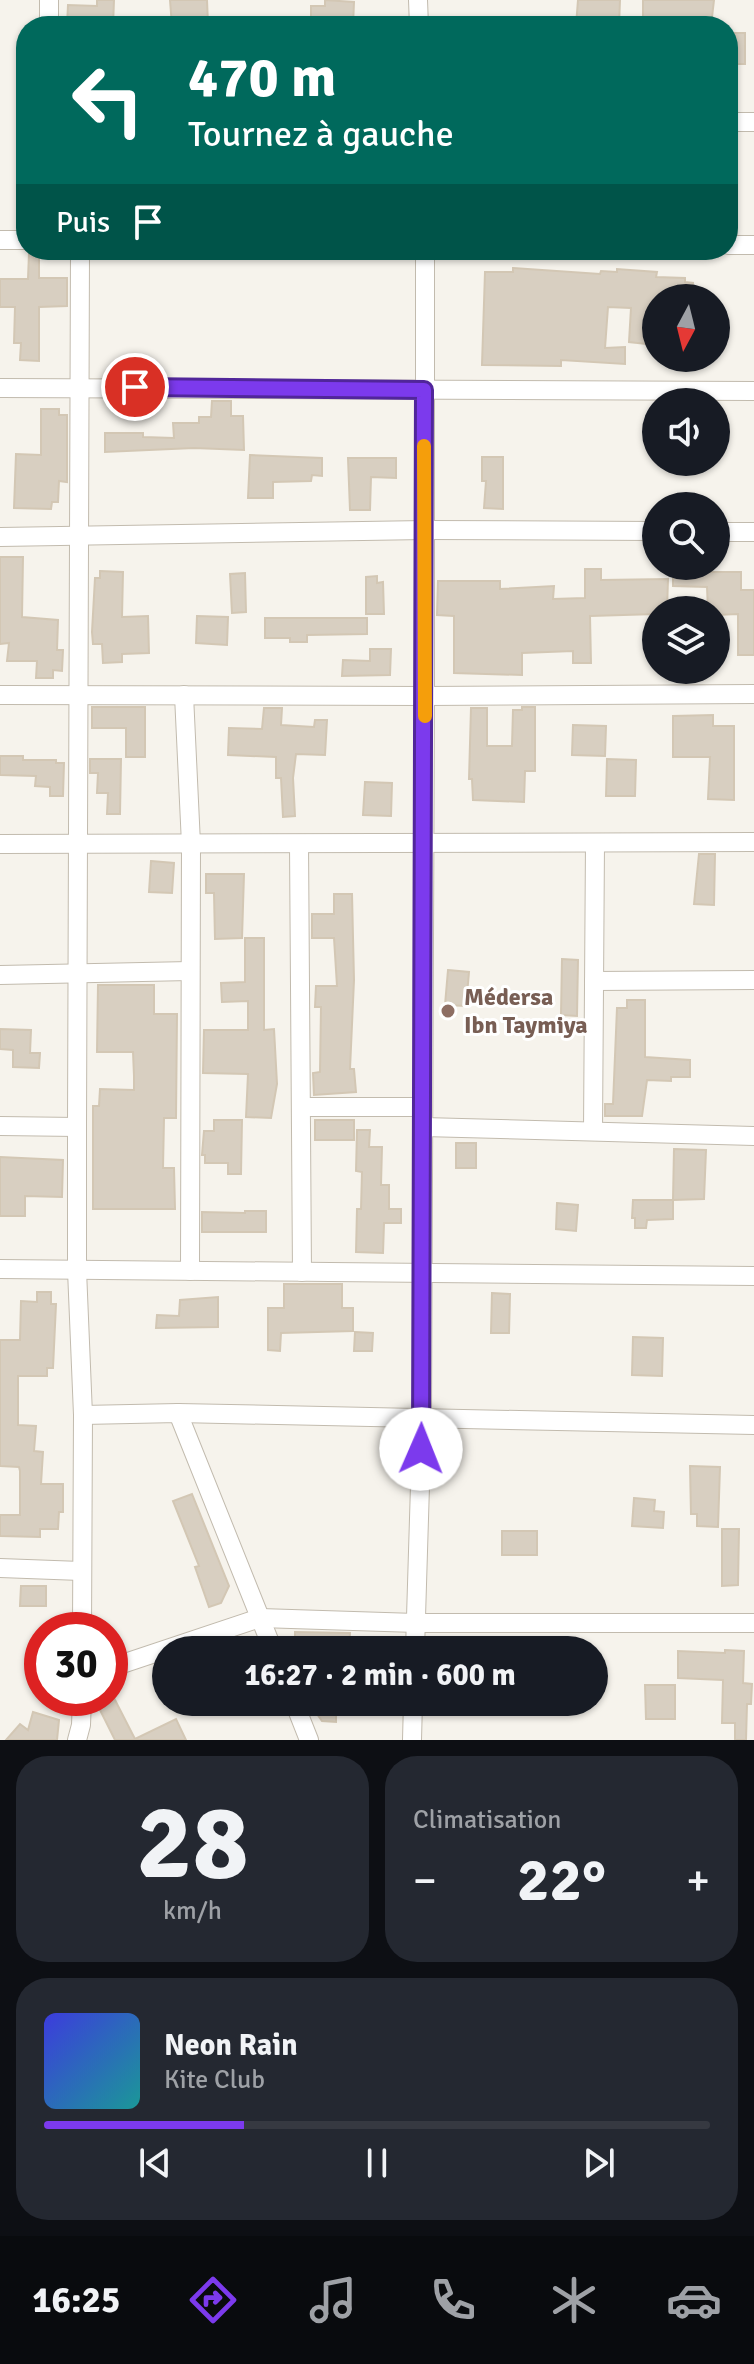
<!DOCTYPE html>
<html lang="fr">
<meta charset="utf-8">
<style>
:root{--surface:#171b24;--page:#242831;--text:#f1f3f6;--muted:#9ea1a6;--line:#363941;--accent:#7c3aed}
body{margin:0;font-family:Signika,sans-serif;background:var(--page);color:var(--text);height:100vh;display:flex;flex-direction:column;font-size:30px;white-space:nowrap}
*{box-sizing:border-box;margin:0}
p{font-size:26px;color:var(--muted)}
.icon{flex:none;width:44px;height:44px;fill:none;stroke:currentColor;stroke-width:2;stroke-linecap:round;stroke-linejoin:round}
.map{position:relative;height:1740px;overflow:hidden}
.panel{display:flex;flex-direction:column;gap:16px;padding:16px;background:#0d0f14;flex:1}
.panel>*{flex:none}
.banner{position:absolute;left:16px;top:16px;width:722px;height:244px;border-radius:32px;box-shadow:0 2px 6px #0004;background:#00695c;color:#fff;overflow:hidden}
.needle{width:52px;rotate:187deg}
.fabs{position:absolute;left:642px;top:284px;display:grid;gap:16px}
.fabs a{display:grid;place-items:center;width:88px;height:88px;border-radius:50%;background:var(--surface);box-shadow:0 2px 6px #0004;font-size:40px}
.speed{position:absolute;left:24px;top:1612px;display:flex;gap:16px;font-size:40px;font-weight:700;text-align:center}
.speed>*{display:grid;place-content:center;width:104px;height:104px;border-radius:50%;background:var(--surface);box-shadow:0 2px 6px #0004;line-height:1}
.speed .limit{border:12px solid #d22;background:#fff;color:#111}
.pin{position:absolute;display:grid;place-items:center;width:68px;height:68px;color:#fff;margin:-34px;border:4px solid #fff;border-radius:50%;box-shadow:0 2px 8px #0007}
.me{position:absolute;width:88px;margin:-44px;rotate:1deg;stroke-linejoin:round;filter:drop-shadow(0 0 6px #0008)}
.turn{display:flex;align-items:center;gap:28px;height:168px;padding:0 40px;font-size:36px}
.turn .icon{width:104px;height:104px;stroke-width:2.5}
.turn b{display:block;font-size:56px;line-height:68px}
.then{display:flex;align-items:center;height:76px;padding:0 40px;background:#0003;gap:16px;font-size:30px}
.big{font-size:60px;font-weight:700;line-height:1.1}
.panel .card{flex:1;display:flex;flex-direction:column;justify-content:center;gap:12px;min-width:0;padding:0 28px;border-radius:32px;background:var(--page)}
.panel .dial{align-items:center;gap:0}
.dial b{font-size:104px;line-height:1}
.song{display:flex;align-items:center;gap:24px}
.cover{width:96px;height:96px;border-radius:12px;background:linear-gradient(135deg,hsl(240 70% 55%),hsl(180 70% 35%))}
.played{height:8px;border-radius:4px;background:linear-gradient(90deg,var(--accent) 30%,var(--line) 30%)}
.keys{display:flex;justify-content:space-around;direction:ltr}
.heat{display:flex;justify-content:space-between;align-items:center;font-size:44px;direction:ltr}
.panel .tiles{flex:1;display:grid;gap:16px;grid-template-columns:1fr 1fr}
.card:last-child{grid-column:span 2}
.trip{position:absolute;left:152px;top:1636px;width:456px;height:80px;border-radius:40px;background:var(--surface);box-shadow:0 2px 6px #0004;font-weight:700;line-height:80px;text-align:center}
.tab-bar{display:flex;height:128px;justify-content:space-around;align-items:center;background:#090b0e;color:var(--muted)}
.tab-bar .icon{width:56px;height:56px}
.tab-bar .current{color:var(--accent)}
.tab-bar b{font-size:36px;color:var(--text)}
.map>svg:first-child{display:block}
</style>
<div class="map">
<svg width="754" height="1740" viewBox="0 0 754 1740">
<rect width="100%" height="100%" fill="#f6f3ec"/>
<g fill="#d8cfc1" stroke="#d3c7b4" stroke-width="2">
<polygon points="97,0 114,0 113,26 67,26 68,5 97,6"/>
<polygon points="170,0 207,0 208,24 172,26"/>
<polygon points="325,0 354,2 353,26 311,26 311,6 325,6"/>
<polygon points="578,0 620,0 619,26 576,26"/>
<polygon points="643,0 714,0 711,26 643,23"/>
<rect x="728" y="33" width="17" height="31"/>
<polygon points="29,253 39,253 39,278 67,278 67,306 39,307 39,361 20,360 21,343 14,343 15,307 0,307 0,279 28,279"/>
<polygon points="513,268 600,274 601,271 617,272 617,269 657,272 656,277 685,278 685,282 693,283 692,298 656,298 656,335 647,334 646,344 629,342 631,308 608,307 605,348 625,347 625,364 561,360 561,366 482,365 485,272 513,272"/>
<polygon points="212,401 231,401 231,416 243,416 244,450 194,448 105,452 105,433 143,433 143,437 174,438 173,423 199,423 199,417 211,417"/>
<polygon points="41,409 59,409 59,415 67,415 67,482 59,481 58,502 52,502 51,509 14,508 16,454 41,455"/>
<polygon points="250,455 322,458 322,476 312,475 311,481 273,482 273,498 248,498"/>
<polygon points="482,457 503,457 503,509 484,508 486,481 482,481"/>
<polygon points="348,458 396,458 396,478 371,477 370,510 350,510"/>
<polygon points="0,557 23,557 22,617 58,620 57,650 63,650 62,671 53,670 53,678 36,678 37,661 7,661 9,643 0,644"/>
<polygon points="585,569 601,569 601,580 668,579 667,610 656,610 656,614 590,616 591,663 573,663 573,651 522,653 522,675 454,673 454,616 437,615 438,581 500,581 500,589 554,586 553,599 585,598"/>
<polygon points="100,571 123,572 122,617 148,616 149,653 122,654 122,662 103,663 102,644 93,644 92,632 95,578 100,578"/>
<polygon points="673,572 741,572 741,590 754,590 754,655 738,655 738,614 716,615 716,610 708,610 707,587 673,586"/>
<polygon points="245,573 246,612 232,613 230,574"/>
<polygon points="377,576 377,583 383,582 384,614 366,614 366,577"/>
<polygon points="197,616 228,617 227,645 196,643"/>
<polygon points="265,618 367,618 367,634 307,635 307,642 290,642 290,638 265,638"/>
<polygon points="370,649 391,649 390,675 342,676 343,660 370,661"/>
<polygon points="92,707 145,707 145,757 126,757 126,728 92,728"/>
<polygon points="522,707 535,707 535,771 525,771 524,802 473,800 472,779 469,779 471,708 487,708 487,746 512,746 513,710 522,710"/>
<polygon points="264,708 282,708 281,725 314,727 315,720 327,720 325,755 296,754 293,778 295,816 283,817 281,778 276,778 276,757 228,755 229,728 262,729"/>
<polygon points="713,715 713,726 734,726 734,800 708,799 710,757 673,757 673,716"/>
<polygon points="573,725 606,726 605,756 572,755"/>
<polygon points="0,756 23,756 23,760 56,760 56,763 64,763 63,796 50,796 50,787 35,786 36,776 0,775"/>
<polygon points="90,759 121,759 120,814 107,814 108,793 97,793 98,773 90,773"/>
<polygon points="607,759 636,760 635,796 606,796"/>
<polygon points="365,782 392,783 391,816 363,815"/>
<polygon points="699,854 715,854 714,905 694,904"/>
<polygon points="151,861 174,863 172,893 149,892"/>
<polygon points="206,874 244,874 242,938 215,939 214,893 206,893"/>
<polygon points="334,894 352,894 354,980 350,1069 354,1069 356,1092 314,1095 313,1073 320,1072 321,1007 315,1007 316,986 337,986 334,938 312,938 312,914 334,914"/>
<polygon points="245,938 264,938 264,1030 274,1029 277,1084 271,1118 246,1117 248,1074 203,1073 204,1030 248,1030 248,1001 222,1002 221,983 245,982"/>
<polygon points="562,959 578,960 577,1016 561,1015"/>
<polygon points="448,970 469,972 466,1006 445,1005"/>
<polygon points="98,985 154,985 154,1014 177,1014 176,1118 164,1118 163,1168 174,1168 175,1209 93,1209 93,1106 99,1106 100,1089 134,1090 134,1076 133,1052 97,1052"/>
<polygon points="627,1000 645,1000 645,1057 690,1060 690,1077 671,1077 671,1081 647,1080 642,1116 605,1116 605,1104 613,1104 617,1008 627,1008"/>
<polygon points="0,1029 31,1030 30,1053 40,1053 39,1068 13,1067 13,1050 0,1049"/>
<polygon points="214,1120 242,1120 241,1174 228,1174 228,1163 205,1163 205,1155 202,1155 204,1131 214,1131"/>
<rect x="315" y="1120" width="39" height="20"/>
<polygon points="357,1130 370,1130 369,1147 382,1147 381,1185 389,1185 389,1209 401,1209 401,1223 384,1223 383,1253 356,1252 357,1209 361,1209 362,1172 356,1171"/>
<rect x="456" y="1143" width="20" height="25"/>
<polygon points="674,1149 706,1150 704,1199 673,1200 673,1219 647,1220 646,1228 635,1228 635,1218 632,1218 633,1200 673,1200"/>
<polygon points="0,1157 63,1160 62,1197 25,1196 25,1216 0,1216"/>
<polygon points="557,1203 578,1205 576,1231 556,1229"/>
<polygon points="245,1211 266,1211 266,1232 202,1232 202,1212 245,1213"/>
<polygon points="284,1284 342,1284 342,1308 353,1308 353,1331 281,1333 280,1351 268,1350 268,1308 284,1308"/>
<polygon points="37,1292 51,1292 51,1304 56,1304 53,1368 47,1368 47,1376 18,1376 18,1425 36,1426 34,1451 43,1452 41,1484 63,1484 63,1512 59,1512 58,1529 40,1529 40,1537 0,1536 0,1515 20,1515 20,1471 19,1467 0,1466 0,1340 20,1340 21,1301 37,1302"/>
<polygon points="492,1293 510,1294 509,1333 491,1333"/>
<polygon points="218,1297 218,1327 156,1328 157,1315 179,1316 180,1300"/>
<polygon points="355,1332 373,1333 372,1351 354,1351"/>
<polygon points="633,1337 663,1338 662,1376 632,1375"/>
<polygon points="690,1466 720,1467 718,1527 697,1526 697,1514 691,1514"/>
<polygon points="192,1494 229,1586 221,1603 209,1607 195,1567 199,1566 173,1501"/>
<polygon points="634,1498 655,1500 654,1511 664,1512 663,1528 632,1526"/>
<polygon points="722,1529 739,1529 738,1585 722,1586"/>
<rect x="502" y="1531" width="35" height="24"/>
<polygon points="21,1586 46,1586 46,1606 20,1606"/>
<polygon points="295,1632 350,1633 349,1650 295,1650"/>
<polygon points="725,1650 744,1651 743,1683 752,1684 751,1704 747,1704 746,1740 735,1740 735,1723 722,1723 723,1680 678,1678 678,1651 725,1653"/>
<polygon points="645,1685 675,1685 675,1719 646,1719"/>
<polygon points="114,1698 135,1739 176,1719 186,1740 115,1740 98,1706"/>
<polygon points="317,1702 336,1702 336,1722 322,1721 317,1714"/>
<polygon points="33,1712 59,1720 57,1740 6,1740 20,1724 28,1730"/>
</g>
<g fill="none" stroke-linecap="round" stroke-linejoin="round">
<g stroke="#c2bbae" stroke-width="20">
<g id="street">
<polyline points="418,0 419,26"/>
<polyline points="49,26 49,0"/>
<polyline points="728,122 754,122"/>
<polyline points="0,240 26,240"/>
<polyline points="728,245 754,245"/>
<polyline points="80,250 77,1127 77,1270 83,1415 82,1630"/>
<polyline points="425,250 425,696 754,694"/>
<polyline points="0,388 754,391"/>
<polyline points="716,532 754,532"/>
<polyline points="0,537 425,530 656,531"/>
<polyline points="0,695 425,696 422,1420 415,1650"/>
<polyline points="184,695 191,844 190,1271"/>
<polyline points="0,844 754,842"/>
<polyline points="299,844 302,1272"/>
<polyline points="0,975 190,971"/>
<polyline points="594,981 754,980"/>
<polyline points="301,1107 423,1107"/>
<polyline points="0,1126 77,1127"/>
<polyline points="423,1127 754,1136"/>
<polyline points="593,1131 595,843"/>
<polyline points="0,1269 754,1276"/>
<polyline points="178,1413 273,1650"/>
<polyline points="83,1415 178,1413 754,1425"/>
<polyline points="0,1568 81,1571"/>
<polyline points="110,1668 260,1618 416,1623 754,1623"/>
<polyline points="294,1702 309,1740"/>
<polyline points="77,1740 81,1725 82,1698"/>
<polyline points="412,1740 413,1702"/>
</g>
</g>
<use href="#street" stroke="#fff" stroke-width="18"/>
</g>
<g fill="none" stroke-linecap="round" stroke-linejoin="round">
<g stroke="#51269a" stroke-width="20">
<polyline id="route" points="135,387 424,390 421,1449"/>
</g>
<use href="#route" stroke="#7c3aed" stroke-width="14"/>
<polyline stroke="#f59e0b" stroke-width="14" points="424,446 425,716"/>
</g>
<circle fill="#8d6e63" stroke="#fff" stroke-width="3" cx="448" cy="1011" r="8"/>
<g text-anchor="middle" stroke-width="6" stroke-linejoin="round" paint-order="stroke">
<g font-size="24" font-weight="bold" fill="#785e54" stroke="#fff" text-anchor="start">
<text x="464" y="1005">Médersa<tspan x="464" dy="28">Ibn Taymiya</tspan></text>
</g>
</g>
</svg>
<div class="fabs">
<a><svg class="needle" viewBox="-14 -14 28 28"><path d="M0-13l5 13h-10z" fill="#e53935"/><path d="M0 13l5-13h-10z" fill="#9ea1a6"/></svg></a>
<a><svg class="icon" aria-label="sound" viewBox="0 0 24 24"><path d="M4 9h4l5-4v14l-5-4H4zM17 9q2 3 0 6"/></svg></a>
<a><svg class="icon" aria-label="search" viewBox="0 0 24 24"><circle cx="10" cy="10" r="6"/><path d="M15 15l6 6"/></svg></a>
<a><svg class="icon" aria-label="layers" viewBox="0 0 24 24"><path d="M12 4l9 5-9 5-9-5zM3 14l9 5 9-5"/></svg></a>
</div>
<div class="speed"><div class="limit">30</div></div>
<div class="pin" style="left:135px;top:387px;background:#d93025"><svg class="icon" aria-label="arrive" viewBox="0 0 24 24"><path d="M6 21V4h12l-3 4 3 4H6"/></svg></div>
<svg class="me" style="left:421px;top:1449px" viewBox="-20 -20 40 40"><circle r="19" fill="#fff"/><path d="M0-13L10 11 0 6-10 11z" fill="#7c3aed"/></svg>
<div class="trip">16:27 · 2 min · 600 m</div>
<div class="banner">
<div class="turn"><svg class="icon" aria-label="left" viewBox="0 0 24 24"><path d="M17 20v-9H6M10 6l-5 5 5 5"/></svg><div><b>470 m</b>Tournez à gauche</div></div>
<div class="then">Puis<svg class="icon" aria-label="arrive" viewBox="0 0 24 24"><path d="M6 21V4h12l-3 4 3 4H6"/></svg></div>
</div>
</div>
<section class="panel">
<div class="tiles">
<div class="card dial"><b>28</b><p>km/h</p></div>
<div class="card"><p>Climatisation</p>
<div class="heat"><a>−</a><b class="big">22°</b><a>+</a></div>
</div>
<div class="card">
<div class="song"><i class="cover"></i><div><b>Neon Rain</b><p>Kite Club</p></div></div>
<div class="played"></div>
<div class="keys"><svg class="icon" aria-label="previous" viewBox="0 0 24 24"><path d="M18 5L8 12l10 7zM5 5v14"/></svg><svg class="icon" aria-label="pause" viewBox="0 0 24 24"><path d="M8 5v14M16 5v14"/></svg><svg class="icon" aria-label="next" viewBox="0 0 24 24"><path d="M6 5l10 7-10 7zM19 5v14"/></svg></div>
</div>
</div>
</section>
<nav class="tab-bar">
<b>16:25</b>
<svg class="icon current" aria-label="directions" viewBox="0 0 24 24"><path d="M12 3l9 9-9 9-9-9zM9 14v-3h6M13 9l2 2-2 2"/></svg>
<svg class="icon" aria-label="music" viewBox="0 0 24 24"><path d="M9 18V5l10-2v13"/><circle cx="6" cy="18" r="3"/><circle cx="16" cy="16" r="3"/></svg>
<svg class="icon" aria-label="phone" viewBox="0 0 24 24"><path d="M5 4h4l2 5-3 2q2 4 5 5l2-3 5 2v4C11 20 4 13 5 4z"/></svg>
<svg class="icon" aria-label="climate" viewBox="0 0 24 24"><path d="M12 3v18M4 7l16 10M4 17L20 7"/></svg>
<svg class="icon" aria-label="car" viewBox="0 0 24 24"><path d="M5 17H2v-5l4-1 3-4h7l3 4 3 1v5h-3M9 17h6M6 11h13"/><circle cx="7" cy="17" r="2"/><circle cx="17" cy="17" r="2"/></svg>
</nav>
